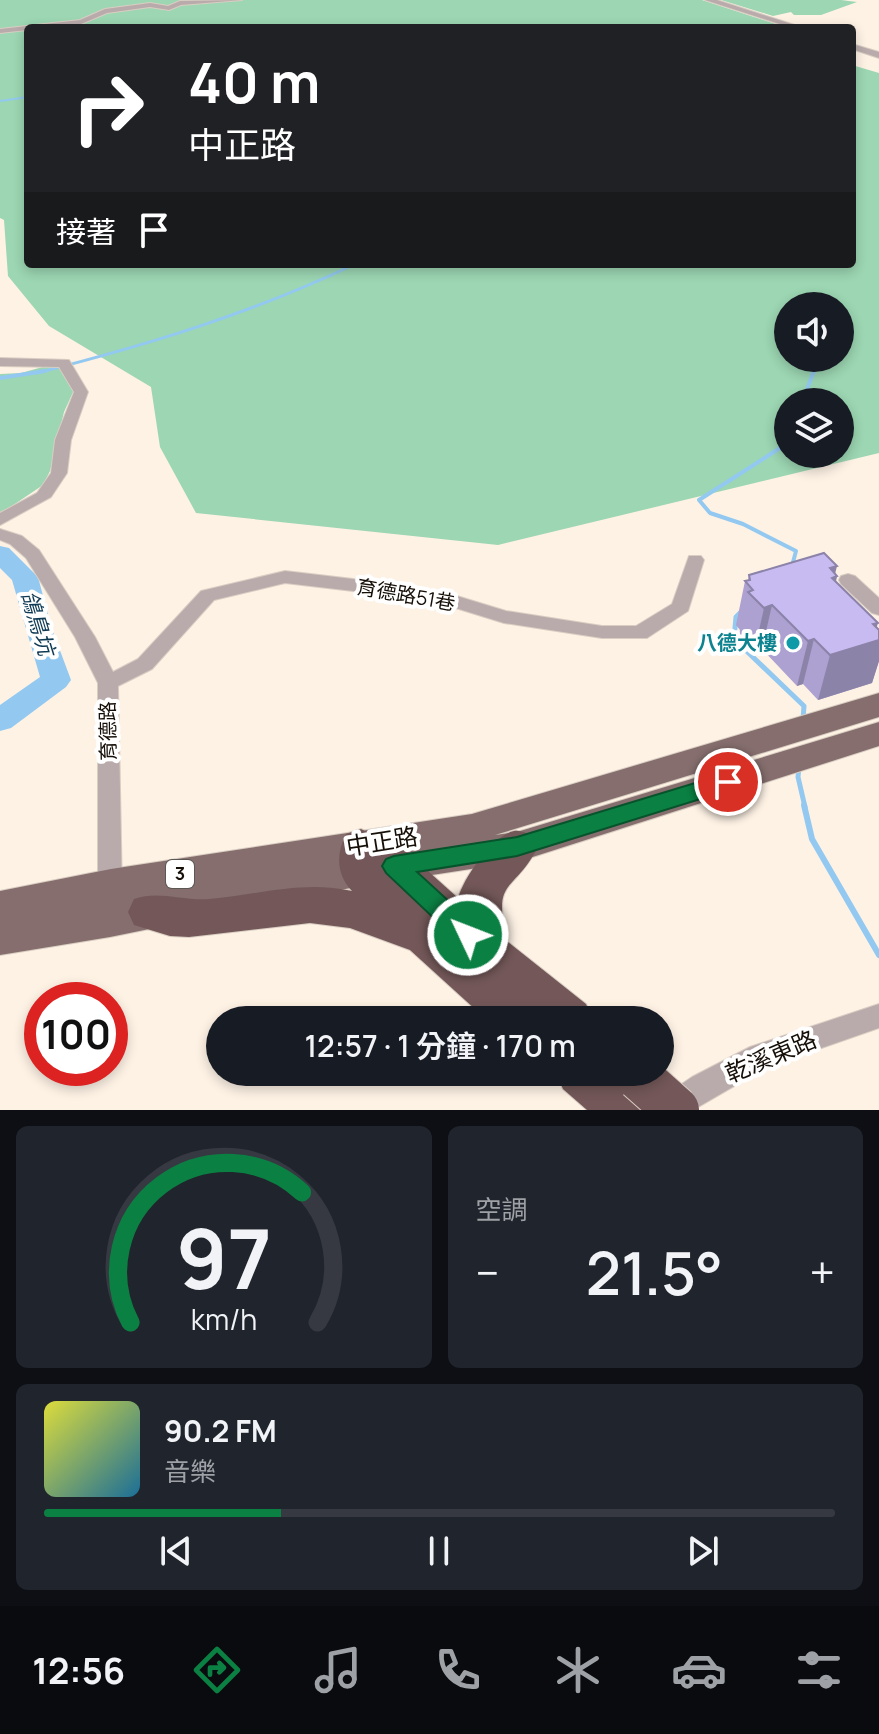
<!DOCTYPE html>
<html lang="zh-TW">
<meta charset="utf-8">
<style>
:root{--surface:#171b24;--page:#20242c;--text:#f1f3f6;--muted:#9ea1a6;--line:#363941;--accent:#0b8043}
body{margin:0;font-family:Manrope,"Noto Sans TC",sans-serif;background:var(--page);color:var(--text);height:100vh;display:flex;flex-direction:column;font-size:30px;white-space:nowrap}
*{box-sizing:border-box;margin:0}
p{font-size:26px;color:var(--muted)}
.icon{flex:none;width:44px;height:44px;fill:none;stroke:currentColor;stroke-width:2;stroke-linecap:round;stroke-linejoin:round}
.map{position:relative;height:1110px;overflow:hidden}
.drawer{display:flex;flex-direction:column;gap:16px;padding:16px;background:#0d0f14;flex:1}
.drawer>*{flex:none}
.guide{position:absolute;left:24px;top:24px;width:832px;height:244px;border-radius:8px;box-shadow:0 4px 12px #0003;background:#202124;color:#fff;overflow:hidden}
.buttons{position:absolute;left:774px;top:292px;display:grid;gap:16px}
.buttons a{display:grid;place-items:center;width:80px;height:80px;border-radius:50%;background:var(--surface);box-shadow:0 4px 12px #0003;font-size:40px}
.speed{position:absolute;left:24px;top:982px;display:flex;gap:16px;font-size:40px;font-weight:700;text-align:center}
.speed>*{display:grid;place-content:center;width:104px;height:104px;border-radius:50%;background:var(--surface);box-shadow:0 4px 12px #0003;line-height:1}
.speed .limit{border:12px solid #d22;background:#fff;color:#111}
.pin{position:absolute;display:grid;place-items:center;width:68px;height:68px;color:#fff;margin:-34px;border:4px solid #fff;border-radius:50%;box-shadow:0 2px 8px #0007}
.me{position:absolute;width:88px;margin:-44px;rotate:313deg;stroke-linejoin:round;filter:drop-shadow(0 0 6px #0008)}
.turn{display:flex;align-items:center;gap:28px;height:168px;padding:0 32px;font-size:36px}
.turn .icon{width:104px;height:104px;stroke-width:2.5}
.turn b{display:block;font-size:56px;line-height:68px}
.then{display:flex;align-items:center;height:76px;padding:0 32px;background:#0003;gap:16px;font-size:30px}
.big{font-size:60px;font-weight:600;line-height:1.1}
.drawer .card{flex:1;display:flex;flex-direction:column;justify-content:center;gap:12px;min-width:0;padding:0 28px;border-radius:12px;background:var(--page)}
.drawer .dial{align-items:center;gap:0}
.dial svg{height:208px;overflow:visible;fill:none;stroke:var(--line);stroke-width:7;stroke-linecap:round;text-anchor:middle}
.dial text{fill:var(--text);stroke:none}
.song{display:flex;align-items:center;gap:24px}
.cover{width:96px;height:96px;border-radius:12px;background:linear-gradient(135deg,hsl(60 70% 55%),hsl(200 70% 35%))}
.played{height:8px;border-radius:4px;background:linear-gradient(90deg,var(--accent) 30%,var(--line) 30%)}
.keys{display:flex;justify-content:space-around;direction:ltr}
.heat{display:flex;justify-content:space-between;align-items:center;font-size:44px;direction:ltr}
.drawer .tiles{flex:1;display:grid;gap:16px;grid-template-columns:1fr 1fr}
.card:last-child{grid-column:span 2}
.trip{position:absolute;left:206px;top:1006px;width:468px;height:80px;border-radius:40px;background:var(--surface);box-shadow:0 4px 12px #0003;font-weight:600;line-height:80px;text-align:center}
.dock{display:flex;height:128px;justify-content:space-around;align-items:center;background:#090b0e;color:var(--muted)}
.dock .icon{width:56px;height:56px}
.dock .selected{color:var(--accent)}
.dock b{font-size:36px;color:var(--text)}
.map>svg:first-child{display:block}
</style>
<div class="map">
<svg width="879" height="1110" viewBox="0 0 879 1110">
<rect width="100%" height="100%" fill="#fef2e5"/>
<g fill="#9cd6b2" fill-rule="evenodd">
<path d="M 0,0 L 702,0 L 788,28 L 28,28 L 28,264 L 852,264 L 852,65 L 879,73 L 879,453 L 498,545 L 196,513 L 160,447 L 151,387 L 49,326 L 8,276 L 4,220 L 0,218 ZM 788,306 L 840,306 L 840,358 L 788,358 ZM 788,402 L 840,402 L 840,454 L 788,454 Z"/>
<polygon points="721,0 841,0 857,2 821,15 794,15 791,12 773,16"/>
<polygon points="57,363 74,390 64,412 50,471 43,485 0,514 0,374 21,373"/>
</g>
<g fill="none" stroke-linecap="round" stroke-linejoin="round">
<polyline stroke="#93c9f0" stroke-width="2" points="0,101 28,97"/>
<g stroke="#93c9f0" stroke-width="3">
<path d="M 37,373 C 147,345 253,313 355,264"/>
<polyline points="813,373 819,358"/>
</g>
<g stroke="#93c9f0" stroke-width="4">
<polyline points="0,378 45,371"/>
<polyline points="802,402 814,371"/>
<polyline points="788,432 780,448 699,500 710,513 743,524 796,551 792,566"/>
</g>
<g stroke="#93c9f0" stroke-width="5">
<polyline points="792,567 793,564"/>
<polyline points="741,612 736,617 734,639 804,706 803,719"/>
<polyline points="799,767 798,777 805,807"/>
</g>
<polyline stroke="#93c9f0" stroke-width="6" points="804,805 812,839 879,955"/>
<polygon fill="#93c9f0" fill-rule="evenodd" points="0,546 9,548 38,577 52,629 71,680 66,687 11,728 0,731 0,705 40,677 12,580 0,568"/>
<g stroke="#d9cec2" stroke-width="2">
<g id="minor">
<polygon points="242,0 181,5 169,10 150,7 107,13 81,24 0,33 0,29 80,20 105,9 150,3 168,6 180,1"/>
<polygon points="705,0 717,0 804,28 792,28"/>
<polygon points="852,44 879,52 879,58 852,49"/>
<polygon points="0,358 69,360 88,392 71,440 67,473 51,497 0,525 0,513 37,493 51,473 55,440 74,392 59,367 0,366"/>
<polygon points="0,529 22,536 39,550 95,637 113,672 138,659 201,591 285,571 353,579 401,590 447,593 506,611 602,626 636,626 672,604 689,556 701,556 704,560 688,611 647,638 602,638 504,623 446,605 401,602 353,591 285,583 214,600 152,669 118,686 122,892 119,899 110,902 101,899 98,892 98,683 75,637 26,558 10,544 0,540"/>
<polygon points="848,574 855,576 879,598 879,615 872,613 841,584 839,580 841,576"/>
<polygon points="879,1004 879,1028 767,1067 693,1110 658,1110 661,1098 692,1077 750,1047"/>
</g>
</g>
<g stroke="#d9cec2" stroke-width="2">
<polygon id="primary" points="879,693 879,717 495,835 517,832 879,722 879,746 517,862 360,886 110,937 0,955 0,891 111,869 472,814"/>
</g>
<g stroke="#d9cec2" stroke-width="2">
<g id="motorway">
<path d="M 361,829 L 409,854 L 458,898 C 464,877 493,835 514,831 C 520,830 526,833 532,835 L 538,847 C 513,895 491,877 508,942 L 586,1004 L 593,1020 L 487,1020 L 410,950 L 350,928 L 310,923 L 189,937 L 170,936 L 134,925 L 128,912 L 134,899 C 158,890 183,901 209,899 C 258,895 303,880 352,891 C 336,874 336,854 346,834 Z"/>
<polygon points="556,1072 618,1072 642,1092 650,1110 587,1110 563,1089"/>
</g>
</g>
<use href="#minor" fill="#b9abab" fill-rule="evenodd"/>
<use href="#primary" fill="#866e6e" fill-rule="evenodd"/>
<use href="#motorway" fill="#745859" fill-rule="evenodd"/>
<g stroke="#d9cec2" stroke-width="48" stroke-linecap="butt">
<polyline id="motorway-bridge" points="639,1077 676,1110"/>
</g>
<use href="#motorway-bridge" stroke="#745859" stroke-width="46"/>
</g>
<polygon fill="#aca1d0" points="835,574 837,576 836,582 879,630 879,661 872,683 818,700 803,684 797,686 762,649 754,653 739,636 740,630 736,625 745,581 748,580 749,575"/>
<g fill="#8c83a9">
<polygon points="837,566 834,578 837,576 825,620 830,568"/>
<polygon points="772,605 762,649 754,653 764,608"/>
<polygon points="878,623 872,642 879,640 879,661 872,683 818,700 830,655 873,624"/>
<polygon points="814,639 803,684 797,686 808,641"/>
</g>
<polygon fill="#c8bbf2" stroke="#8c83a9" stroke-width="2" points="824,553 837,566 830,568 837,576 832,578 878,623 873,624 879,630 879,640 830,655 814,639 808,641 772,605 764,608 748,592 753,590 745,581 750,580 749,575"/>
<polygon fill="#0b8043" stroke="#07532c" stroke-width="2" points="728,773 736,775 739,782 736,788 517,856 417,872 477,927 480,935 477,942 468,946 459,942 386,873 382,866 386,859 394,856 517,837"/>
<circle fill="#0f9aa8" stroke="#fff" stroke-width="3" cx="793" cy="643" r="8"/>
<g text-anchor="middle" stroke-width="8" stroke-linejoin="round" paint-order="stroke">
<rect fill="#fff" stroke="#5c5752" stroke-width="2" x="166" y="860" width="28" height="28" rx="6"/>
<g font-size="18" font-weight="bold" fill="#160f08">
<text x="180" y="880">3</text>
</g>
<g font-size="20" fill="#160f08" stroke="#fff">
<text transform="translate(406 595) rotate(10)" y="7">育德路51巷</text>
<text transform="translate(108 731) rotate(-91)" y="7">育德路</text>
</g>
<g font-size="20" font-weight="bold" fill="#0d838f" stroke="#fff" text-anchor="end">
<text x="777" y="650">八德大樓</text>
</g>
<g font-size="22" font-style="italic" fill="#0e3953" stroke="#fff">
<text transform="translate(38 623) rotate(73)" y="8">鴿鳥坑</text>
</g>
<g font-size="24" fill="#160f08" stroke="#fff">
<text transform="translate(382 842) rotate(-9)" y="8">中正路</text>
<text transform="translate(771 1057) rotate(-23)" y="8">乾溪東路</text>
</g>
</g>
</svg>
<div class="buttons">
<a><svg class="icon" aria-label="sound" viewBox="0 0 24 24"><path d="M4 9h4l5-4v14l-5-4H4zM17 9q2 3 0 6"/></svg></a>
<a><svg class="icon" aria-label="layers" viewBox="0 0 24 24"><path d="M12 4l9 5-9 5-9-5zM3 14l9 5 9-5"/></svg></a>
</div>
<div class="speed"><div class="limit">100</div></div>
<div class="pin" style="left:728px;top:782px;background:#d93025"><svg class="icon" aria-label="arrive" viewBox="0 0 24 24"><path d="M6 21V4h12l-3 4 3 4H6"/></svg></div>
<svg class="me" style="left:468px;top:935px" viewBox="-20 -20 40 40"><circle r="17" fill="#0b8043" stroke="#fff" stroke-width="3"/><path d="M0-11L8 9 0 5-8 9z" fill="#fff"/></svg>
<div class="trip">12:57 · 1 分鐘 · 170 m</div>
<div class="guide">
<div class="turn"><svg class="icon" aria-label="right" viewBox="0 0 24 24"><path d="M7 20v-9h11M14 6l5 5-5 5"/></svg><div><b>40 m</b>中正路</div></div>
<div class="then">接著<svg class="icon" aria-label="arrive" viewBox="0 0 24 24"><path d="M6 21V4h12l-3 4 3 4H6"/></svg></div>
</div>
</div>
<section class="drawer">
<div class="tiles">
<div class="card dial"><svg viewBox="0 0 100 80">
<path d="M14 69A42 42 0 1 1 86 69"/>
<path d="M14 69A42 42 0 0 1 80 19" stroke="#0b8043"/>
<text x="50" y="56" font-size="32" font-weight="700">97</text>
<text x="50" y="72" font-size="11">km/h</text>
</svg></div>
<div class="card"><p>空調</p>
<div class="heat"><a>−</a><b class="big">21.5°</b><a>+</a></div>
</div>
<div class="card">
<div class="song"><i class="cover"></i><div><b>90.2 FM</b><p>音樂</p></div></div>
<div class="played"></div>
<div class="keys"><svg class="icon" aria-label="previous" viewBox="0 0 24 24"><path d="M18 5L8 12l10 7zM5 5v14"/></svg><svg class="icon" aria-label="pause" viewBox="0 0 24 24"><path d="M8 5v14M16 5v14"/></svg><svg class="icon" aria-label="next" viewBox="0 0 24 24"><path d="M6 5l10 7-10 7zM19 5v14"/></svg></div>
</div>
</div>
</section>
<nav class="dock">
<b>12:56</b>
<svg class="icon selected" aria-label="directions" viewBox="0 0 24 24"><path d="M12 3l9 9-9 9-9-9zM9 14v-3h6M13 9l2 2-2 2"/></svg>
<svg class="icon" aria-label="music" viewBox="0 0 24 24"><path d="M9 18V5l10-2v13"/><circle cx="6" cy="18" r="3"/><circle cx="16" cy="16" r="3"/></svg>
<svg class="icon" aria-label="phone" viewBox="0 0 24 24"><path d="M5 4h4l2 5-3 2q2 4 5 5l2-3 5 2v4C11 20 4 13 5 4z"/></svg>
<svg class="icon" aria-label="climate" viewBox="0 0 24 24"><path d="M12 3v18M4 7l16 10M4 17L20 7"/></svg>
<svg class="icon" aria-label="car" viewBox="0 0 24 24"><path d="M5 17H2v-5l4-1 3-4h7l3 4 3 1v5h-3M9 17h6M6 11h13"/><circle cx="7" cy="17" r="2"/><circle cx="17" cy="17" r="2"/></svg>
<svg class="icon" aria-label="filters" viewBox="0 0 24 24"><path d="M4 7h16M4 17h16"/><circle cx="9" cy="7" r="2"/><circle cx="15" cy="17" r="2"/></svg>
</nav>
